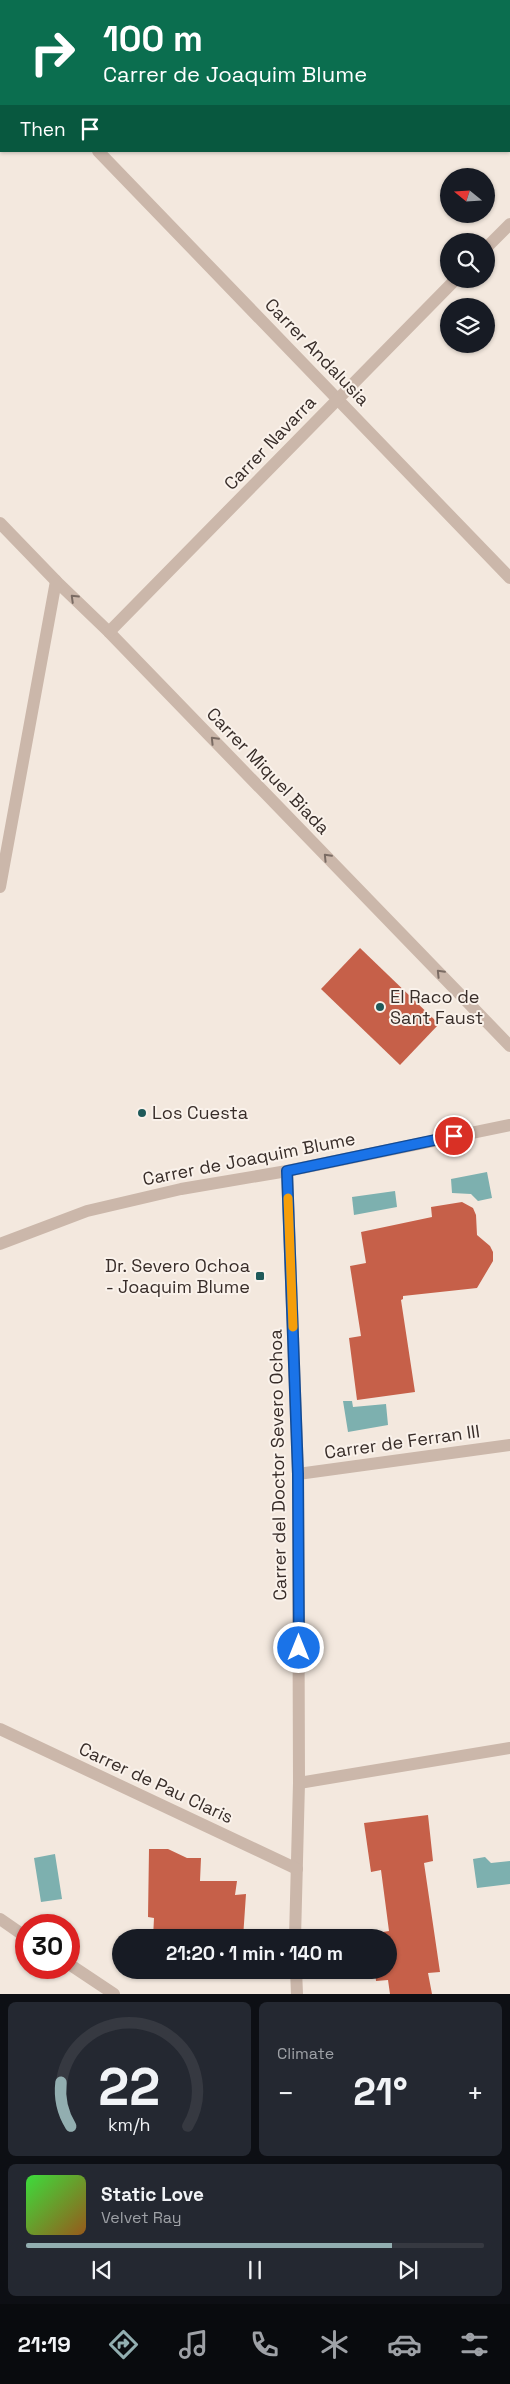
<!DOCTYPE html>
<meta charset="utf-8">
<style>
:root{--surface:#171b24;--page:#242831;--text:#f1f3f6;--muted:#9ea1a6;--line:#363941;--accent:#92aeb0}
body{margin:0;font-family:"Space Grotesk",sans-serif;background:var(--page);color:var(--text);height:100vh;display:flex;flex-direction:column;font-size:19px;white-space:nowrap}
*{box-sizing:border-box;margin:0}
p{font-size:16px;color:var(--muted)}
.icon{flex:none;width:28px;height:28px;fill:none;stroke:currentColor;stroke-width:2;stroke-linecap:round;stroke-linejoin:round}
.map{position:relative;height:1994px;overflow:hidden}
.side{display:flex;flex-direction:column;gap:8px;padding:8px;background:#0d0f14;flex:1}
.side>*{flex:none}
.hud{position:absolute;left:0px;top:0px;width:510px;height:152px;box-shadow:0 1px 4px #0004;background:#0b6e4f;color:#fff;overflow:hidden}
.needle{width:32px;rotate:288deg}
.tools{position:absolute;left:440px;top:168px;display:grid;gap:10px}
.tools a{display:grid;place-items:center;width:55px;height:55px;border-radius:50%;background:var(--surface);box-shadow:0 1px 4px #0004;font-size:25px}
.speed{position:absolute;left:15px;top:1914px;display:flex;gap:10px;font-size:25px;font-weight:700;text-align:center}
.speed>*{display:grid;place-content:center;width:65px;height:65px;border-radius:50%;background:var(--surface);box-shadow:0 1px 4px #0004;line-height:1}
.speed .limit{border:8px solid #d22;background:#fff;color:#111}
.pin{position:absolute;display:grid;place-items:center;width:42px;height:42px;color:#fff;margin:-21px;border:2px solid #fff;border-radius:50%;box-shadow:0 1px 5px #0007}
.me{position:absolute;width:55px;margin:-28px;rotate:0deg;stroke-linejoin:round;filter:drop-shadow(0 0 4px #0008)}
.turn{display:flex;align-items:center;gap:18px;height:105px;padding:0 20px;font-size:22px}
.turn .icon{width:65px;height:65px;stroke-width:2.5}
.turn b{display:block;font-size:35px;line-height:42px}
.then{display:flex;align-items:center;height:48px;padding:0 20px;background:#0003;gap:10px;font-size:19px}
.big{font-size:38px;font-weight:600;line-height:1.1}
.side .tile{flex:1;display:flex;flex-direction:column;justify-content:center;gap:8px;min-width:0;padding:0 18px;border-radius:8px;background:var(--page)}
.side .dial{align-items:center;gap:0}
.dial svg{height:130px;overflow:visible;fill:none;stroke:var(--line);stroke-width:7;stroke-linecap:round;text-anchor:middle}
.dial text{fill:var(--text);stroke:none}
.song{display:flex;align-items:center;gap:15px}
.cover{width:60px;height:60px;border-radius:8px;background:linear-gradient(135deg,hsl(120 70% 55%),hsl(30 70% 35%))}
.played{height:5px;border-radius:2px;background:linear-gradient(90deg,var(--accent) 80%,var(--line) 80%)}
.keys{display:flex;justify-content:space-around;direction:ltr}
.heat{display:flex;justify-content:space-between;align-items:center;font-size:28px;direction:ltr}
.side .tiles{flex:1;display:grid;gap:8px;grid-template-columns:1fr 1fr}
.tile:last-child{grid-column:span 2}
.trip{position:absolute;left:112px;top:1929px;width:285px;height:50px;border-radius:25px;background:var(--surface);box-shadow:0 1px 4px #0004;font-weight:600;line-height:50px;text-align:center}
.tab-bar{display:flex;height:80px;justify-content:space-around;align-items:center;background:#090b0e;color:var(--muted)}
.tab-bar .icon{width:35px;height:35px}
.tab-bar .current{color:var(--accent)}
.tab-bar b{font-size:22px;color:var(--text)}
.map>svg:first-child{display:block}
</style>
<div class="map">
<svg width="510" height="1994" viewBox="0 0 510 1994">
<rect width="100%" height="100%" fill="#f3e8de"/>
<g fill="#7db0af">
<polygon points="487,1172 492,1198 478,1201 471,1194 452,1193 451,1179"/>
<polygon points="395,1191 397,1207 354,1215 352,1197"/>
<polygon points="343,1401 352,1401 353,1407 386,1404 388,1425 348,1432"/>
<polygon points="55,1854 62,1899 41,1902 34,1858"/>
<polygon points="485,1857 491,1863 510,1861 510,1884 477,1888 473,1859"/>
</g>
<g fill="#c66049">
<polygon points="360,948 439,1024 400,1065 321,989"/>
<polygon points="462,1202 473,1208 476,1215 477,1235 490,1246 493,1252 493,1261 477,1288 403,1296 403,1299 401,1300 415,1392 357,1400 349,1338 361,1336 350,1266 366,1263 361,1232 432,1217 431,1207"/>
<polygon points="428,1815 433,1861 424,1863 440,1972 428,1973 432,1994 390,1994 388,1980 376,1981 375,1970 389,1970 389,1938 370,1938 370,1934 389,1931 381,1870 371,1872 364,1823"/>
<polygon points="149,1849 168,1849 187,1858 201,1858 200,1881 237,1881 235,1895 246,1894 243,1938 153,1938 154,1918 148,1917"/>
</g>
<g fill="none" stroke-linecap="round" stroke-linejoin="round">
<g stroke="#cbb7aa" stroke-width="12">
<polyline points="412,0 413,1"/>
<polyline points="0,50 1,51"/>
<polyline points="509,101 510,102"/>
<polyline points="98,151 510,578"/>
<polyline points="486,248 510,224"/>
<polyline points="0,523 56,581 109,632 510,1046"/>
<polyline points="109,632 456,279"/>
<polyline points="0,887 56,581"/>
<polyline points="287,1171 298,1474 299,1783 295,1938"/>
<polyline points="0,1244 87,1211 181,1189 287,1171 510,1125"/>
<polyline points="298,1474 510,1445"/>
<polyline points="0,1729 297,1869"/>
<polyline points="299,1783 510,1748"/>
<polyline points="0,1919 26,1937"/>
<polyline points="69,1964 114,1994"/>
<polyline points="296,1970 297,1994"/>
</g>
</g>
<defs><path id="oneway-chevron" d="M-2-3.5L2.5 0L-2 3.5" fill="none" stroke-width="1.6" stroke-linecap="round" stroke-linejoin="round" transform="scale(1.25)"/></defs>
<g stroke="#7a6b63">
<use href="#oneway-chevron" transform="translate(74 598) rotate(-136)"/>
<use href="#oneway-chevron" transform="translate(214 740) rotate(-134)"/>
<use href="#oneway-chevron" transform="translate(327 857) rotate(-134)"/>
<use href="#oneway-chevron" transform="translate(440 973) rotate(-134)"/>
</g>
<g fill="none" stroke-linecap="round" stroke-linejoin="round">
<g stroke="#114b97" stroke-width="12">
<polyline id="route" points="299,1648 298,1474 287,1171 454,1136"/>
</g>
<use href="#route" stroke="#1a73e8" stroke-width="9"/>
<polyline stroke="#f59e0b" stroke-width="9" points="288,1198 293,1327"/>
</g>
<g fill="#1f5a5a" stroke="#faf2eb" stroke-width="2">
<circle cx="380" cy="1007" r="5"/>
<circle cx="142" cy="1113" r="5"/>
<rect x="255" y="1271" width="10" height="10" rx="2.5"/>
</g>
<g text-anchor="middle" stroke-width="4" stroke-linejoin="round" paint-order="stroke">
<g font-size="18" fill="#382d29" stroke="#faf2eb">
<text transform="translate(317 352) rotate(46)" y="6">Carrer Andalusia</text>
<text transform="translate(270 443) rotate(-46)" y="6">Carrer Navarra</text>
<text transform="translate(268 771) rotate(46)" y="6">Carrer Miquel Biada</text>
<text transform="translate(249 1159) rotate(-11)" y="6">Carrer de Joaquim Blume</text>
<text transform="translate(402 1442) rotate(-8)" y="6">Carrer de Ferran III</text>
<text transform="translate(278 1465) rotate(-91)" y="6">Carrer del Doctor Severo Ochoa</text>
<text transform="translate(156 1783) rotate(25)" y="6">Carrer de Pau Claris</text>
</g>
<g font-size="18" fill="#382d29" stroke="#faf2eb" text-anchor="start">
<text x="390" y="1003">El Raco de<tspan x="390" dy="21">Sant Faust</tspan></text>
<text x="152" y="1119">Los Cuesta</text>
<text x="250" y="1272" text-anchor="end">Dr. Severo Ochoa<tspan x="250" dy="21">- Joaquim Blume</tspan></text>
</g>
</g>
</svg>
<div class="tools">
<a><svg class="needle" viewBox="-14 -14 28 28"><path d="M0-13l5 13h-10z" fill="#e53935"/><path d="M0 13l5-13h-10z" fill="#9ea1a6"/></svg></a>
<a><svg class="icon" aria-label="search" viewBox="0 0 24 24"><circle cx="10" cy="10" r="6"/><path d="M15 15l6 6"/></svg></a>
<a><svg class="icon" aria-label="layers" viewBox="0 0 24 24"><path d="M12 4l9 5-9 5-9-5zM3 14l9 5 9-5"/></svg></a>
</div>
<div class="speed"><div class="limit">30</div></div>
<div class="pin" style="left:454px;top:1136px;background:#d93025"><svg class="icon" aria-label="arrive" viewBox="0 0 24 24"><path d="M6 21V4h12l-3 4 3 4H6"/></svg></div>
<svg class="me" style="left:299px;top:1648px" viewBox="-20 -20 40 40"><circle r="17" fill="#1a73e8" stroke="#fff" stroke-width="3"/><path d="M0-11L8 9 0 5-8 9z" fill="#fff"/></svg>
<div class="trip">21:20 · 1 min · 140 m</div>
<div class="hud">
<div class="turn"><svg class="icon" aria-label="right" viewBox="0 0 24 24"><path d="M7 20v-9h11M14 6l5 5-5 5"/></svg><div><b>100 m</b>Carrer de Joaquim Blume</div></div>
<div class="then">Then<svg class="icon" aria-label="arrive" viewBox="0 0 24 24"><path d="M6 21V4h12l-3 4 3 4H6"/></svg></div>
</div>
</div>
<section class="side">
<div class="tiles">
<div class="tile dial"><svg viewBox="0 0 100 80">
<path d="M14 69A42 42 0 1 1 86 69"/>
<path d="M14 69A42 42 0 0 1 8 42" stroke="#92aeb0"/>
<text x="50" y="56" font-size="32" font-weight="700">22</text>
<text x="50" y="72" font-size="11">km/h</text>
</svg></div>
<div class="tile"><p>Climate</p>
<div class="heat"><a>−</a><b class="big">21°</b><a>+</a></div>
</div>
<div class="tile">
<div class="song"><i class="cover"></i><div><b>Static Love</b><p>Velvet Ray</p></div></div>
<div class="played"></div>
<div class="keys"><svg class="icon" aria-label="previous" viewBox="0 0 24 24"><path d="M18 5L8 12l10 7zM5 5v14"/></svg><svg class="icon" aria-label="pause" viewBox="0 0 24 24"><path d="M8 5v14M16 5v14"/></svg><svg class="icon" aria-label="next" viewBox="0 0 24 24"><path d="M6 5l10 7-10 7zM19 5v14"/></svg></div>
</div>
</div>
</section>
<nav class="tab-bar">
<b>21:19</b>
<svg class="icon current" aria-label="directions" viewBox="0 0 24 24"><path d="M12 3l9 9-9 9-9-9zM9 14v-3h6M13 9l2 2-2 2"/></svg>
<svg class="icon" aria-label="music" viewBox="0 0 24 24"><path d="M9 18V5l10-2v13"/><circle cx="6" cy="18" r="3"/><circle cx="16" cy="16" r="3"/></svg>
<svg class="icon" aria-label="phone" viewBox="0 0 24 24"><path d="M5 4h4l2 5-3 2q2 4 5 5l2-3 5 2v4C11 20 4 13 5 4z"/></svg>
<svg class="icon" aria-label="climate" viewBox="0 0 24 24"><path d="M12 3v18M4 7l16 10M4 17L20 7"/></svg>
<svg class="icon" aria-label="car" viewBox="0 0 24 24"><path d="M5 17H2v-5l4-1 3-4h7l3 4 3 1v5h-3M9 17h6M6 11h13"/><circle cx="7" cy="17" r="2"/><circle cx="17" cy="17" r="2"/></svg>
<svg class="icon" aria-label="filters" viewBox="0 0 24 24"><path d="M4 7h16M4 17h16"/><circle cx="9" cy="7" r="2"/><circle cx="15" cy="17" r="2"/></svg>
</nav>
